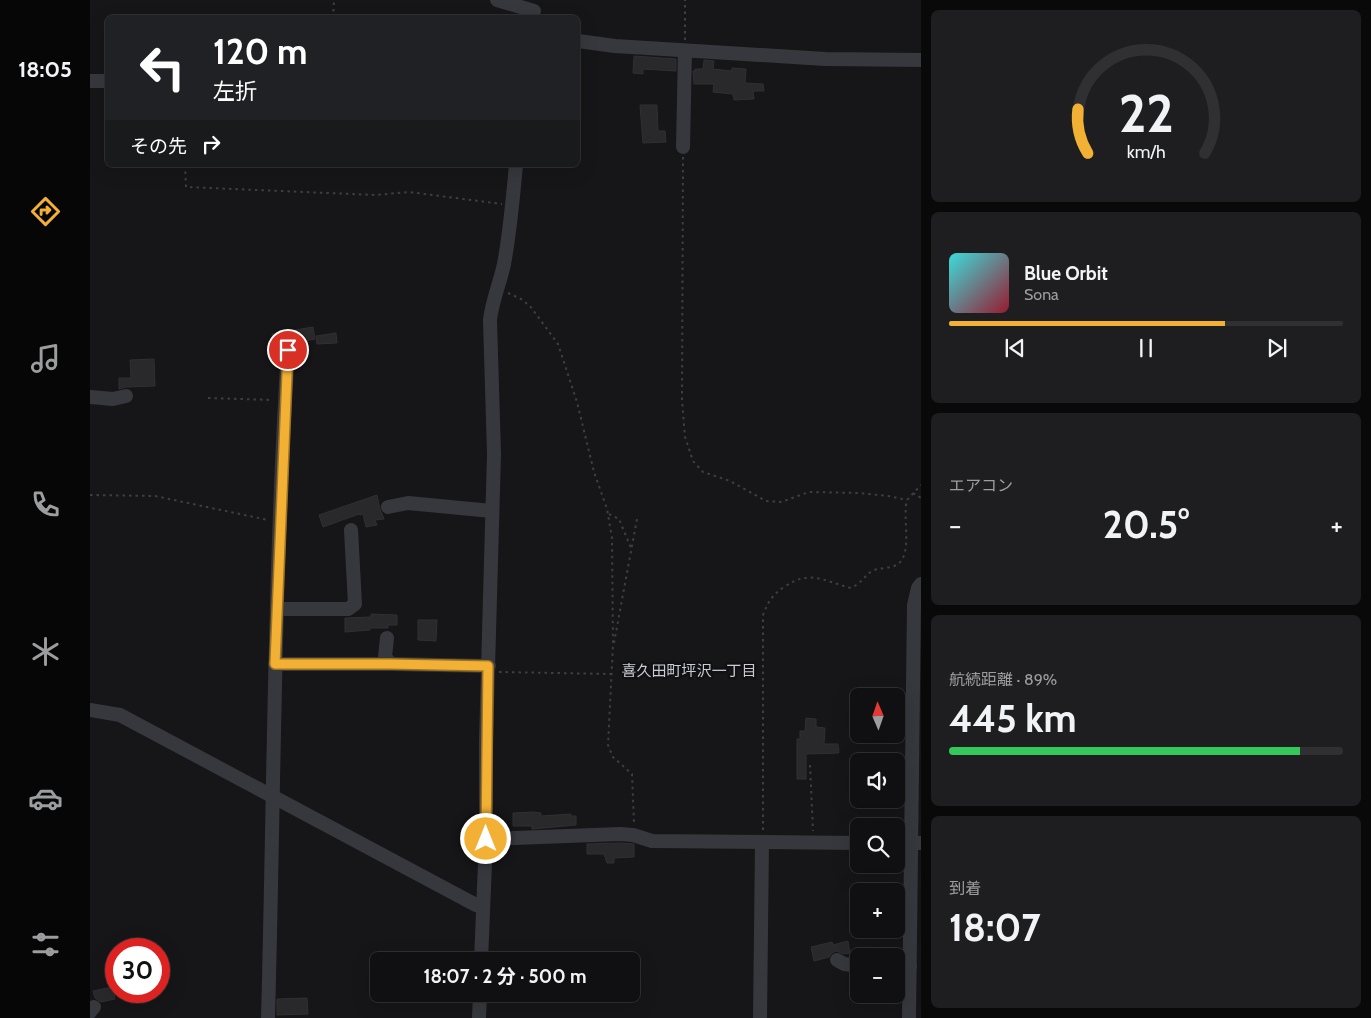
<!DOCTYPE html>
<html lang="ja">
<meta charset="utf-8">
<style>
:root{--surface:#101012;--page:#1e1e20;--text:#f1f3f6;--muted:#9c9d9f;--line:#303032;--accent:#f2b134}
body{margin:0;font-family:Cabin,"Noto Sans JP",sans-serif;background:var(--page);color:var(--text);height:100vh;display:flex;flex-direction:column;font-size:19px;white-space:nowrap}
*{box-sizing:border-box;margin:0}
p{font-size:16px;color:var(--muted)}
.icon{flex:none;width:28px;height:28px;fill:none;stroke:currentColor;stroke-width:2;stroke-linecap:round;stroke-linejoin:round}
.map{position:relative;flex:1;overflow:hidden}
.panel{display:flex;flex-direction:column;gap:10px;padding:10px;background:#09090a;width:450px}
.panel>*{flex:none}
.top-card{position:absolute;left:15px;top:15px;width:475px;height:152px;border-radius:8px;box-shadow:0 5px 20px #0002,0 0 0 1px var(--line);background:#202124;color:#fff;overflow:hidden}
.needle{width:32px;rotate:358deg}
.fabs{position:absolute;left:760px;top:688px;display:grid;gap:10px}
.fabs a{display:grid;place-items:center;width:55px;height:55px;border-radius:8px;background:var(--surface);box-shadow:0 5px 20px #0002,0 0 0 1px var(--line);font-size:25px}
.speed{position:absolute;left:15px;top:938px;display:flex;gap:10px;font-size:25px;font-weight:700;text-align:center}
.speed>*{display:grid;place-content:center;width:65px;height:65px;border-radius:50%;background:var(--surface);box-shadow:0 5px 20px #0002,0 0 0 1px var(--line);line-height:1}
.speed .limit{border:8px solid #d22;background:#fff;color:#111}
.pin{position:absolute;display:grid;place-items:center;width:42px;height:42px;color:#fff;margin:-21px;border:2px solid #fff;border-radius:50%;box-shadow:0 1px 5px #0007}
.me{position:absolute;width:55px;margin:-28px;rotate:0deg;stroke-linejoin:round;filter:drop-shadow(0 0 4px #0008)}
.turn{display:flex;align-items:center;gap:18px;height:105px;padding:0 25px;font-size:22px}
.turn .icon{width:65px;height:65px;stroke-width:2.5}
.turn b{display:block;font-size:35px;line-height:42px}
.then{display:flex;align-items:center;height:48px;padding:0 25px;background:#0003;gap:10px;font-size:19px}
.big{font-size:38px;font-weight:700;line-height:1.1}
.panel .widget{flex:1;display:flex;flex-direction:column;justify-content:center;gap:8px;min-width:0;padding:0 18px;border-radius:8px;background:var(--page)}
.panel .dial{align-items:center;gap:0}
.dial svg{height:130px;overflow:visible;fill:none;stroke:var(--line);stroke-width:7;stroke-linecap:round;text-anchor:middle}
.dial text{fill:var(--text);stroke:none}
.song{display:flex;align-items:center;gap:15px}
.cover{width:60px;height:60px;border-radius:8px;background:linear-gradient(135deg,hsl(180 70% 55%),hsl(350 70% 35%))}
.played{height:5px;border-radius:2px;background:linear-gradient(90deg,var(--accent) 70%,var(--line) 70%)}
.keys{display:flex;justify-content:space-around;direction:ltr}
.heat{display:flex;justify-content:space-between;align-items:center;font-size:28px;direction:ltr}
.charge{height:8px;border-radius:4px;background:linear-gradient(90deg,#34c759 89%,var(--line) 0)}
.trip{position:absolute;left:280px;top:952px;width:270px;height:50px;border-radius:8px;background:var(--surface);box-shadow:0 5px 20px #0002,0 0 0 1px var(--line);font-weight:700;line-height:50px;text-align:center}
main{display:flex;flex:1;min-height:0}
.tabs{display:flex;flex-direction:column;width:90px;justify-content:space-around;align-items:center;background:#060607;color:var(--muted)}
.tabs .icon{width:35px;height:35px}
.tabs .active{color:var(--accent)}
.tabs b{font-size:22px;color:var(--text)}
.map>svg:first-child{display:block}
</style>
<main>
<nav class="tabs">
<b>18:05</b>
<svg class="icon active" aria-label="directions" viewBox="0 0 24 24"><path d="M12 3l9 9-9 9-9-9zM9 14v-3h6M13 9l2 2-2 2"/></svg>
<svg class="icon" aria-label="music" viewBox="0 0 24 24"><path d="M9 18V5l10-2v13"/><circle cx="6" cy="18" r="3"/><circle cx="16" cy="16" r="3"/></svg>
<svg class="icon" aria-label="phone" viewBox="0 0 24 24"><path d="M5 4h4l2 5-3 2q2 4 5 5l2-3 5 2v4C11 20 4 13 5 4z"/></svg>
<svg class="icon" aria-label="climate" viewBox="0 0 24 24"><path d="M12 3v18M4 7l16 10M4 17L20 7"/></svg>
<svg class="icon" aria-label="car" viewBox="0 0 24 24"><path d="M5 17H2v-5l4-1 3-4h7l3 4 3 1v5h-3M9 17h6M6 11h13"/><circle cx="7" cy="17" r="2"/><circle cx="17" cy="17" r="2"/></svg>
<svg class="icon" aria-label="filters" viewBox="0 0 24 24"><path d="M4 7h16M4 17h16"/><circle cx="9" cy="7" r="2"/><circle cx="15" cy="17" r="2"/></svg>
</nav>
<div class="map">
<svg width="831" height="1018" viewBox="0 0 831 1018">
<rect width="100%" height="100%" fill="#161618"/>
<g fill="#29292c" stroke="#303034">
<polygon points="544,56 586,59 586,71 553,69 553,74 543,73"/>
<polygon points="614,60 624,61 623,69 642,71 642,68 656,69 655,83 673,84 674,91 663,91 664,99 644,100 643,94 623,92 624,84 604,84 603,71 605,71 605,69 613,69"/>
<polygon points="550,105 567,105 568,131 575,131 576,142 553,143"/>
<polygon points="223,327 225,339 203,343 198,341 184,347 182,334"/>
<polygon points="246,333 247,343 227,344 226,336"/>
<polygon points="64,359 65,386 36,387 29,389 29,378 41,378 40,360"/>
<polygon points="287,495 290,509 294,519 285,520 287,525 276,527 273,514 270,515 269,514 233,527 229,515"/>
<polygon points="281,614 307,615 307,625 298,625 298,628 280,628 280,630 255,632 255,618 281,617"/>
<polygon points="328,620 347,620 346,641 328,640"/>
<polygon points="716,718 726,719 726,727 735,728 734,744 748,744 749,753 716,754 716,779 707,779 707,739 710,739 710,731 715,731"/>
<polygon points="443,812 451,813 451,816 481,814 481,816 486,816 486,825 442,829 442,826 423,826 423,813"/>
<polygon points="530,843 544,844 544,857 524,858 524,863 517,863 514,854 497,854 497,844"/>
<polygon points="758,941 760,953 754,954 746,951 742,953 739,957 724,961 721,947 742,942 743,945"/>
<polygon points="22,987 25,999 11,1002 5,998 3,991"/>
<polygon points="217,998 218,1014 187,1015 187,999"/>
</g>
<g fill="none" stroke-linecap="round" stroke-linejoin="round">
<g stroke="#3d3f44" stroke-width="2" stroke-dasharray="2.5 4" stroke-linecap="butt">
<polyline points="243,18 244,0"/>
<polyline points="595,40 595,0"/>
<polyline points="593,157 592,400 595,437 603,461 613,472 640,481 676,501 691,502 719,492 769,493 798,496 817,500"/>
<polyline points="95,165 96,187 285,195 319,192 412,204"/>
<polyline points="418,293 431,299 440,306 468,344 487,402 504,472 517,509 522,538 523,645 518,745 523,757 542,774 544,823"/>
<polyline points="118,398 183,400"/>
<polyline points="823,493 831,498"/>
<polyline points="0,495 65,496 178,520"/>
<polyline points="519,514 529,519 541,548"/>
<polyline points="524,643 547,519"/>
<polyline points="409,672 522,674"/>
<polyline points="720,765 723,831"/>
<path d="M 673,830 L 673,615 C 678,602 682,595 694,587 C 720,569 733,581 761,588 C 773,582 774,576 782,571 C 790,567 801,569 808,564 C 823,553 812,517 817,500 L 831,485"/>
</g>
<g stroke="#37383d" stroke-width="14">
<polyline points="407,0 444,11"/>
<polyline points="488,41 525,46 735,59 831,60"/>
<polyline points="0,81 18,81"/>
<polyline points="593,147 595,51"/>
<polyline points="0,397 23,399 36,396"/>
<polyline points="298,507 318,503 402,511"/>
<polyline points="187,609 258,609 265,604 261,530"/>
<polyline points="297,638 295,657 301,664"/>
<polyline points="185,664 301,664 399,666"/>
<polyline points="0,710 30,715 386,905 393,907"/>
<polyline points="396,839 530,834 543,835 562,841 769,843"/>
<polyline points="806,843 830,843"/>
<polyline points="747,960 754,964 769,966"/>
<path d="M 391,961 L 396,839 L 396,740 L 404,454 L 400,320 C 402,301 410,283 414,264 C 420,232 423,198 426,165"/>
<polyline points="806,966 820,966"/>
<polyline points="0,1012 4,1007"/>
<path d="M 178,1018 C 184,795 184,572 198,350"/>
<polyline points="389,1018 390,994"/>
<polyline points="670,1018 672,843"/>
<polyline points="819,1018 824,605 828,588 831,584"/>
</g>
</g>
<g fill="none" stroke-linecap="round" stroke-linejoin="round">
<g stroke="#9d7322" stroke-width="12">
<polyline id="route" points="198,350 185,664 301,664 398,666 396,839"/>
</g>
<use href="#route" stroke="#f2b134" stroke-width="9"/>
</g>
<g text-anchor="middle" stroke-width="5" stroke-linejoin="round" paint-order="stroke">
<g font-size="15" fill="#c9ccd4" stroke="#111113">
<text x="599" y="676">喜久田町坪沢一丁目</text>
</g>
</g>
</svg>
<div class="fabs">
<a><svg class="needle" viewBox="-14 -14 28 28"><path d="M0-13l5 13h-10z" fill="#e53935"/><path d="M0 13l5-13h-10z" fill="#9c9d9f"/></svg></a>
<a><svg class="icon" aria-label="sound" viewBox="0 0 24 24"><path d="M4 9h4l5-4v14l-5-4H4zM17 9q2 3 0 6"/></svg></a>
<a><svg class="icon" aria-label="search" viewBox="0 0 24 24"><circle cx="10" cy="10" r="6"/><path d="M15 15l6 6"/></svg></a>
<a>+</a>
<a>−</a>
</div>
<div class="speed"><div class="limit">30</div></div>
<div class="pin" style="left:198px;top:350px;background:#d93025"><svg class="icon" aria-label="arrive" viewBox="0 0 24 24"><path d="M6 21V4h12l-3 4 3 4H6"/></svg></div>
<svg class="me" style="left:396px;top:839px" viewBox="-20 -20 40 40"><circle r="17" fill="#f2b134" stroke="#fff" stroke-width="3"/><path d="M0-11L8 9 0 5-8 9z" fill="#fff"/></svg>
<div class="trip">18:07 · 2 分 · 500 m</div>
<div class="top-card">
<div class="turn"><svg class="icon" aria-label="left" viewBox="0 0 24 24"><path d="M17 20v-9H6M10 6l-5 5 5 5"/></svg><div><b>120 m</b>左折</div></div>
<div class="then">その先<svg class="icon" aria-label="right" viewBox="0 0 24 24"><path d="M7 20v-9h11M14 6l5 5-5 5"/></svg></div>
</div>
</div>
<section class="panel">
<div class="widget dial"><svg viewBox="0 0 100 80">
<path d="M14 69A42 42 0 1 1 86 69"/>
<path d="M14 69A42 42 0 0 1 8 42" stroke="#f2b134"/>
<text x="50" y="56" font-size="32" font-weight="700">22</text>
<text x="50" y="72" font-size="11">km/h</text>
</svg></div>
<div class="widget">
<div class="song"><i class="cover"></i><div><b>Blue Orbit</b><p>Sona</p></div></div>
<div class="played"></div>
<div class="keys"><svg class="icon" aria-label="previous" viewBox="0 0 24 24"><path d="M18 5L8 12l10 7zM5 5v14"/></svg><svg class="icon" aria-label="pause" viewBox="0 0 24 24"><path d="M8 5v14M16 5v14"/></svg><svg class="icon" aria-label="next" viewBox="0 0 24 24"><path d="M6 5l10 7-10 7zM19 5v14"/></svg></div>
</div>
<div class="widget"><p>エアコン</p>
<div class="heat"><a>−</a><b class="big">20.5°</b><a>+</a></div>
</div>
<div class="widget"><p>航続距離 · 89%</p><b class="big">445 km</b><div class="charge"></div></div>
<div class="widget"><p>到着</p><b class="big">18:07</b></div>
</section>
</main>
